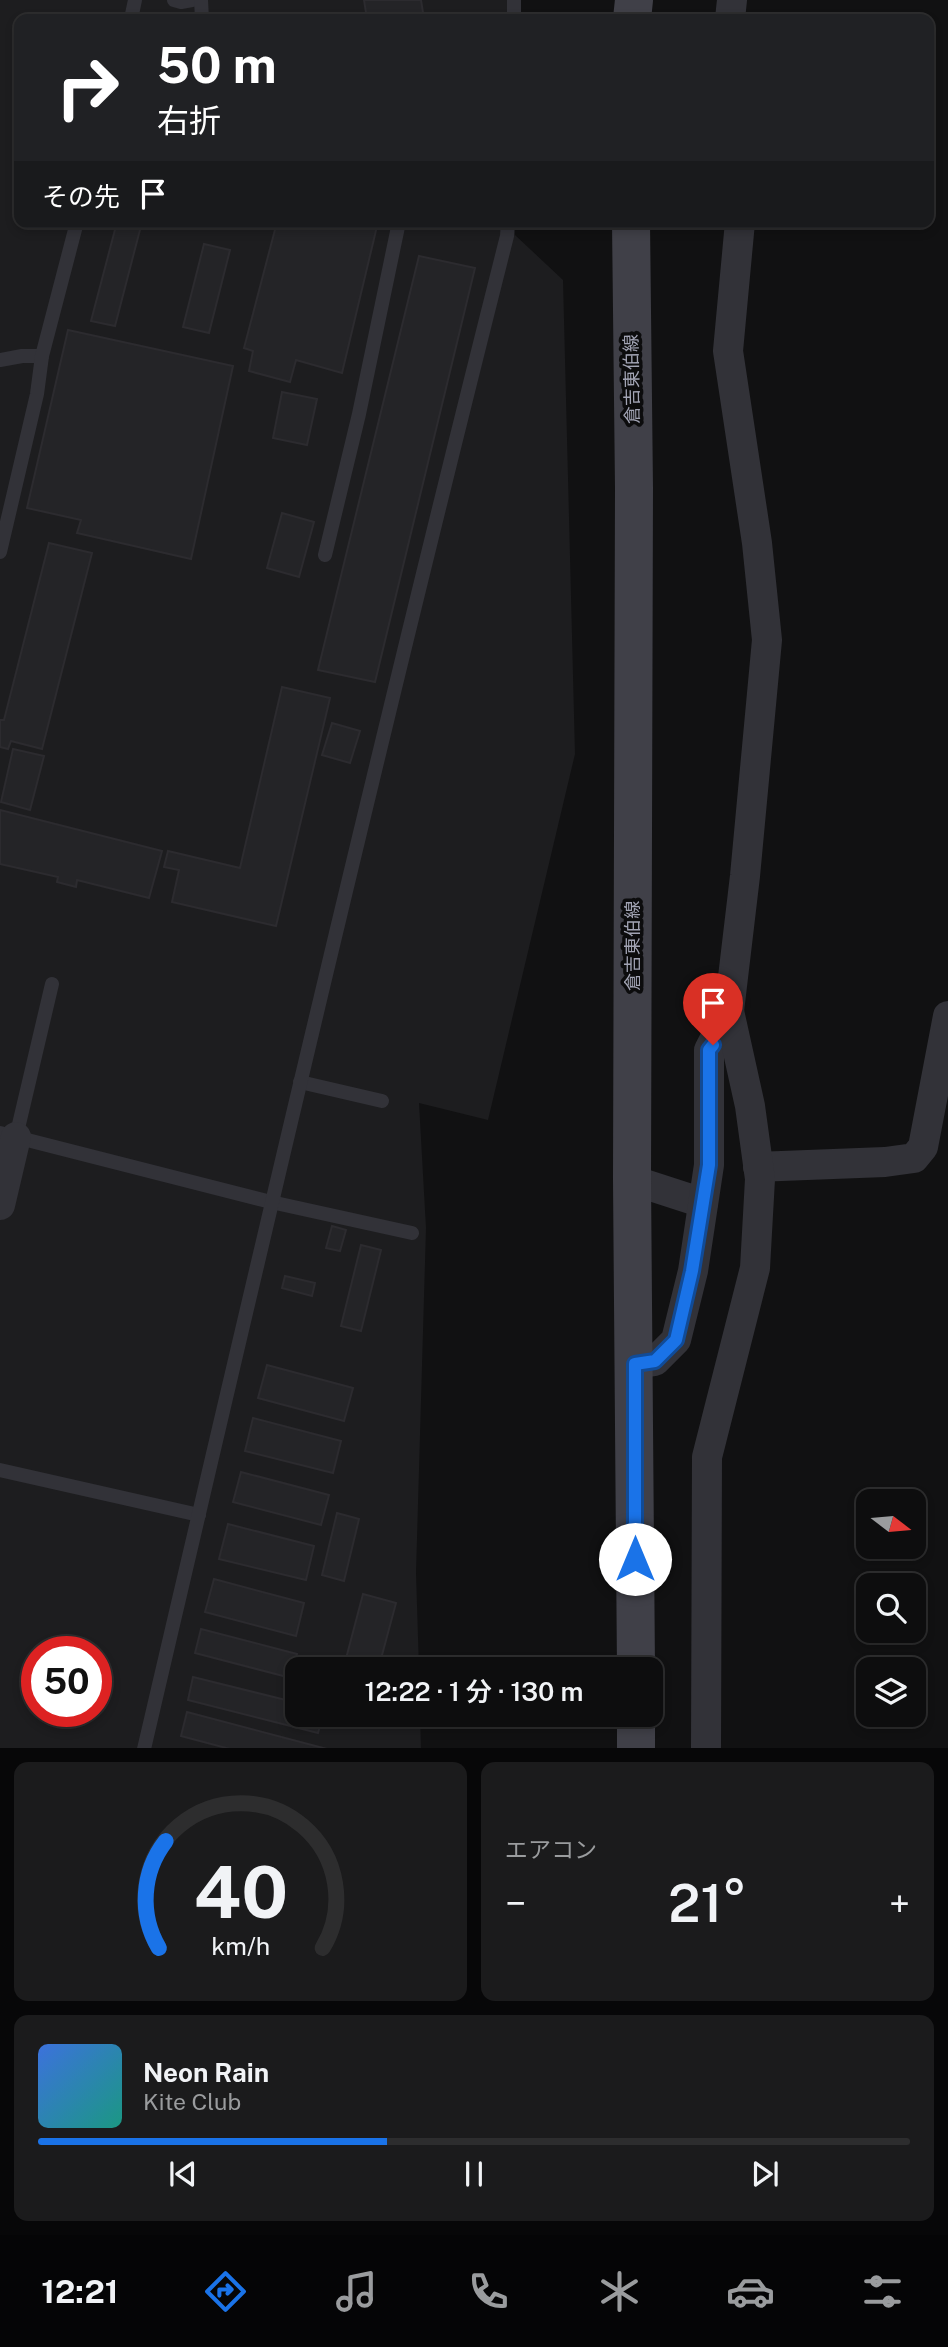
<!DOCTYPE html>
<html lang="ja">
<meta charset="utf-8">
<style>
:root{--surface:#0d0d0e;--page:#1b1b1c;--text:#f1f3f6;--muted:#9a9c9e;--line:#2d2d2e;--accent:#1a73e8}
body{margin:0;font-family:"Public Sans","Noto Sans JP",sans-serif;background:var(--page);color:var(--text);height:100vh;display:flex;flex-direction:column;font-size:26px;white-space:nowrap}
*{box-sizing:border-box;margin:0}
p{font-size:23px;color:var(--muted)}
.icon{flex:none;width:38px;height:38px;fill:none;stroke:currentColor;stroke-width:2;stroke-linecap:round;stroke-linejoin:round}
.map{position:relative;height:1748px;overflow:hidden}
.panel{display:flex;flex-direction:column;gap:14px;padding:14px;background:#070708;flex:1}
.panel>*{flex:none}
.top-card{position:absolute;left:14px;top:14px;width:920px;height:214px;border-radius:14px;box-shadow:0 4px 10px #0003,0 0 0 2px var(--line);background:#202124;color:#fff;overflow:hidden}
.needle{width:46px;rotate:106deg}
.buttons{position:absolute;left:856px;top:1489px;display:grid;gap:14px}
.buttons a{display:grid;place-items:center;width:70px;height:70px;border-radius:14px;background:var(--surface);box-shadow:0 4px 10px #0003,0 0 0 2px var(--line);font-size:35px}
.speed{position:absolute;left:21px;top:1636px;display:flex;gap:14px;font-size:35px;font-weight:700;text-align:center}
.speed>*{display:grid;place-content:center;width:91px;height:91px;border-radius:50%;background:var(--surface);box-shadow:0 4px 10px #0003,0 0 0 2px var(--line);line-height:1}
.speed .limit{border:10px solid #d22;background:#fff;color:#111}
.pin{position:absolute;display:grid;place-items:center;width:60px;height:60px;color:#fff;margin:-72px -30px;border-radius:50% 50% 50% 0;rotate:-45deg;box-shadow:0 0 7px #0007}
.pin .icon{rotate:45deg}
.me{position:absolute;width:77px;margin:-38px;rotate:0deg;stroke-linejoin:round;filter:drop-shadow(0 0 5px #0008)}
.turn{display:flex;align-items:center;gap:24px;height:147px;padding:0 28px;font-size:32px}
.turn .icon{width:91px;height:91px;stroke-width:2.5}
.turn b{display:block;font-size:49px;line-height:60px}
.then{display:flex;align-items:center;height:66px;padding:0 28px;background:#0003;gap:14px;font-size:26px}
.big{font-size:52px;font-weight:600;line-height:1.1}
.panel .widget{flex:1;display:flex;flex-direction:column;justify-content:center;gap:10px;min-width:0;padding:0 24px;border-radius:14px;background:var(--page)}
.panel .dial{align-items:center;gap:0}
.dial svg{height:182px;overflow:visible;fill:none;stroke:var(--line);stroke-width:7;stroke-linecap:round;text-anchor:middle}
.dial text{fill:var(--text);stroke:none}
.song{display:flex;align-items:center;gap:21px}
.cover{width:84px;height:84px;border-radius:10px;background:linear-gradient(135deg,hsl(220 70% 55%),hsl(170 70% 35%))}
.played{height:7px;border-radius:4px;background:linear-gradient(90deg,var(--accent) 40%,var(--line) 40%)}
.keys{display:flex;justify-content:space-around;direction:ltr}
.heat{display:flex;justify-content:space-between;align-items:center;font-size:38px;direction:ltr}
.panel .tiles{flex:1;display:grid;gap:14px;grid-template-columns:1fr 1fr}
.widget:last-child{grid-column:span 2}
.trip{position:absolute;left:285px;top:1657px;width:378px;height:70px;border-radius:14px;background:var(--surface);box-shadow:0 4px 10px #0003,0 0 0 2px var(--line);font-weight:600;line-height:70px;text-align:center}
.menu{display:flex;height:112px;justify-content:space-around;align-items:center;background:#050506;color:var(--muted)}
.menu .icon{width:49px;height:49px}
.menu .active{color:var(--accent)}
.menu b{font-size:32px;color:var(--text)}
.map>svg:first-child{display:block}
</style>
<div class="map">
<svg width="948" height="1749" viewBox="0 0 948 1749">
<rect width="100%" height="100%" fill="#111112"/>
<path fill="#1d1d1f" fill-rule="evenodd" d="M 0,0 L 518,0 L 518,19 L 19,19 L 19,222 L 514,222 L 515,235 L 563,280 L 575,754 L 488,1120 L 419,1103 L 426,1228 L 416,1573 L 419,1669 L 298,1670 L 298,1715 L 420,1715 L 421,1748 L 0,1748 ZM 37,1652 L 96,1652 L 96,1712 L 37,1712 Z"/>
<g fill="#242427" stroke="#2c2b2f" stroke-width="2">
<polygon points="364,0 421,0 424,19 367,19"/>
<polygon points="117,222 142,222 115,326 91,321"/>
<polygon points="277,222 378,222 342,373 296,360 290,382 249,371 253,351 244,348"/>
<polygon points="204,244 230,250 209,333 183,327"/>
<polygon points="419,256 475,268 375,682 318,670"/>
<polygon points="68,330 233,366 191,559 77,533 81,520 27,508"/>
<polygon points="282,392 317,399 307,445 273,438"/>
<polygon points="282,513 314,522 299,577 267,568"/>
<polygon points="49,543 92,553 42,749 11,741 8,749 0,747 0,720 4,720"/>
<polygon points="282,687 330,698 276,926 172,902 179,870 164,867 168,851 240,868"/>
<polygon points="332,723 360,731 350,763 322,755"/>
<polygon points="13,749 44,756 30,810 1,802"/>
<polygon points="0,810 162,851 149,898 77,880 76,887 57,882 58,877 0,864"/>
<polygon points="332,1226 346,1230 340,1251 326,1248"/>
<polygon points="361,1245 381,1250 361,1331 341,1326"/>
<polygon points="285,1276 315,1283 312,1296 282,1288"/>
<polygon points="267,1365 353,1388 344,1421 258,1398"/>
<polygon points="253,1418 341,1441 333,1473 245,1451"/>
<polygon points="241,1472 329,1495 321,1525 233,1502"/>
<polygon points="337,1513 359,1519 344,1581 322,1575"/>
<polygon points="228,1524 314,1546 306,1580 219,1559"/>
<polygon points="214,1579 304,1603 296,1636 205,1612"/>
<polygon points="363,1594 396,1603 378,1670 343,1670"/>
<polygon points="201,1629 297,1654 291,1678 195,1653"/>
<polygon points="193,1677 298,1703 298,1715 323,1715 318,1733 188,1700"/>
<polygon points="187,1712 327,1749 230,1749 181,1736"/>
</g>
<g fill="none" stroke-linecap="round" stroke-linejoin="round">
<g stroke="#323238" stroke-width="14">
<polyline points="174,0 181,2 192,0"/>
<polyline points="201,0 202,19"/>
<polyline points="131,19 135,0"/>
<polyline points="514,19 514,0"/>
<polyline points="0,360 22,356 42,356"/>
<polyline points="0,552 37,394 42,356 77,222"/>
<polyline points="325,555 359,414 399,222"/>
<polyline points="300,1082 382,1101"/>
<polyline points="0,1133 271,1202 412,1233"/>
<polyline points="16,1137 52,984"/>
<polyline points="0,1470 199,1515"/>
<path d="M 144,1749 C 262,1243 380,738 507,236 L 508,222"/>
</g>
<g stroke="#323238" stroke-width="30">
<polyline points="730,19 732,0"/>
<polyline points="758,1167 885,1162 914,1158 923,1147 948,1016"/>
<polyline points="632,1180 703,1203"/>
<polyline points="0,1205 16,1137"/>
<polyline points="635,1364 655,1361 676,1340 693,1271 709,1165 709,1050 729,1011 745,876 767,640 757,543 728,351 740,222"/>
<polyline points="706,1749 707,1457 755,1268 760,1179 750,1106 729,1011"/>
</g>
<g stroke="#404048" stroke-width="38">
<polyline points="632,19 634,0"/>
<polyline points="631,222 634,488 632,1180 636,1670"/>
<polyline points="636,1715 636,1749"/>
</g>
</g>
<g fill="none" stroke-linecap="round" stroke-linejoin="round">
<g stroke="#114b97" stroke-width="18">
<polyline id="route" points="635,1559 635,1364 655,1361 676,1340 692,1271 709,1165 709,1050 713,1045"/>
</g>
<use href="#route" stroke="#1a73e8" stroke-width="12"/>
</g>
<g text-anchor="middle" stroke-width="7" stroke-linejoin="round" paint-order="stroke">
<g font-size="18" fill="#a2a4b4" stroke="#0c0c0d">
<text transform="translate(632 379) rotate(-91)" y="6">倉吉東伯線</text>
<text transform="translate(633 946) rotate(-90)" y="6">倉吉東伯線</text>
</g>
</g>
</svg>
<div class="buttons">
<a><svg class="needle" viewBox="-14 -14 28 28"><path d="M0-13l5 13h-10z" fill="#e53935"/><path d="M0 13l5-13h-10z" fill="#9a9c9e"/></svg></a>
<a><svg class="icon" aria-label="search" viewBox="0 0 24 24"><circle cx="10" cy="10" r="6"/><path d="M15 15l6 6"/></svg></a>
<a><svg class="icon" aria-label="layers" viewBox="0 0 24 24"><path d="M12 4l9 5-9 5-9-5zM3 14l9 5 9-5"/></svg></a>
</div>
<div class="speed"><div class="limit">50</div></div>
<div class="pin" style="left:713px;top:1045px;background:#d93025"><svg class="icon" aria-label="arrive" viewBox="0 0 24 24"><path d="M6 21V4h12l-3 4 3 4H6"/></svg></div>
<svg class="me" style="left:635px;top:1559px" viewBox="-20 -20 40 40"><circle r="19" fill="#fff"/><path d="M0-13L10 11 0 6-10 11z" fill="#1a73e8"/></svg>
<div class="trip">12:22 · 1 分 · 130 m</div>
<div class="top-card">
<div class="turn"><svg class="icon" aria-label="right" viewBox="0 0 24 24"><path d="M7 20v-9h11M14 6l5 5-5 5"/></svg><div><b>50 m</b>右折</div></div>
<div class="then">その先<svg class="icon" aria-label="arrive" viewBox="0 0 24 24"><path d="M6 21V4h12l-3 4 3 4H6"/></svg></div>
</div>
</div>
<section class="panel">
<div class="tiles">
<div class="widget dial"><svg viewBox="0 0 100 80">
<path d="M14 69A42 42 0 1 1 86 69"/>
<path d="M14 69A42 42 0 0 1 17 22" stroke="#1a73e8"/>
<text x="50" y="56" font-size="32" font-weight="700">40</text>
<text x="50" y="72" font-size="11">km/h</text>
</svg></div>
<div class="widget"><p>エアコン</p>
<div class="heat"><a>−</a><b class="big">21°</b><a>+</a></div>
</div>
<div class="widget">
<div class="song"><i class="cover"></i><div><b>Neon Rain</b><p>Kite Club</p></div></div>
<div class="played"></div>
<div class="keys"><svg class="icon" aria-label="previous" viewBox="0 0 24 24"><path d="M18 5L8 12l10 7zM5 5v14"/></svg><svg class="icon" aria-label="pause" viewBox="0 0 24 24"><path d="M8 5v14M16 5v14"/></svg><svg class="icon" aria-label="next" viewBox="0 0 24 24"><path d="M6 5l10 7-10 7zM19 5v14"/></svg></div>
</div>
</div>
</section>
<nav class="menu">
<b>12:21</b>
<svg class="icon active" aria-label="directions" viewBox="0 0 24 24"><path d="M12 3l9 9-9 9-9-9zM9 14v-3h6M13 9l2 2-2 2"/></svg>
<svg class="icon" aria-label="music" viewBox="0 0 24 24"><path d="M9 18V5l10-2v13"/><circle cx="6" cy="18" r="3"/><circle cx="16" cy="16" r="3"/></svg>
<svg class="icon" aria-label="phone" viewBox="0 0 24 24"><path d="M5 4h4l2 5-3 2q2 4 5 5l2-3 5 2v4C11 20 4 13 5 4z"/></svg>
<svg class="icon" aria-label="climate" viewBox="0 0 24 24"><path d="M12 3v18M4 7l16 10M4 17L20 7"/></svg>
<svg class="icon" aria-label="car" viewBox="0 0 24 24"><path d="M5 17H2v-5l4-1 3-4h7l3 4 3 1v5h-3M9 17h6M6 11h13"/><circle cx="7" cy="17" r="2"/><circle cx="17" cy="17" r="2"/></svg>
<svg class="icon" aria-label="filters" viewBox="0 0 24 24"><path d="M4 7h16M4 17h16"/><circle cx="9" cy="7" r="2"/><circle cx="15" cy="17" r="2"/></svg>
</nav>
